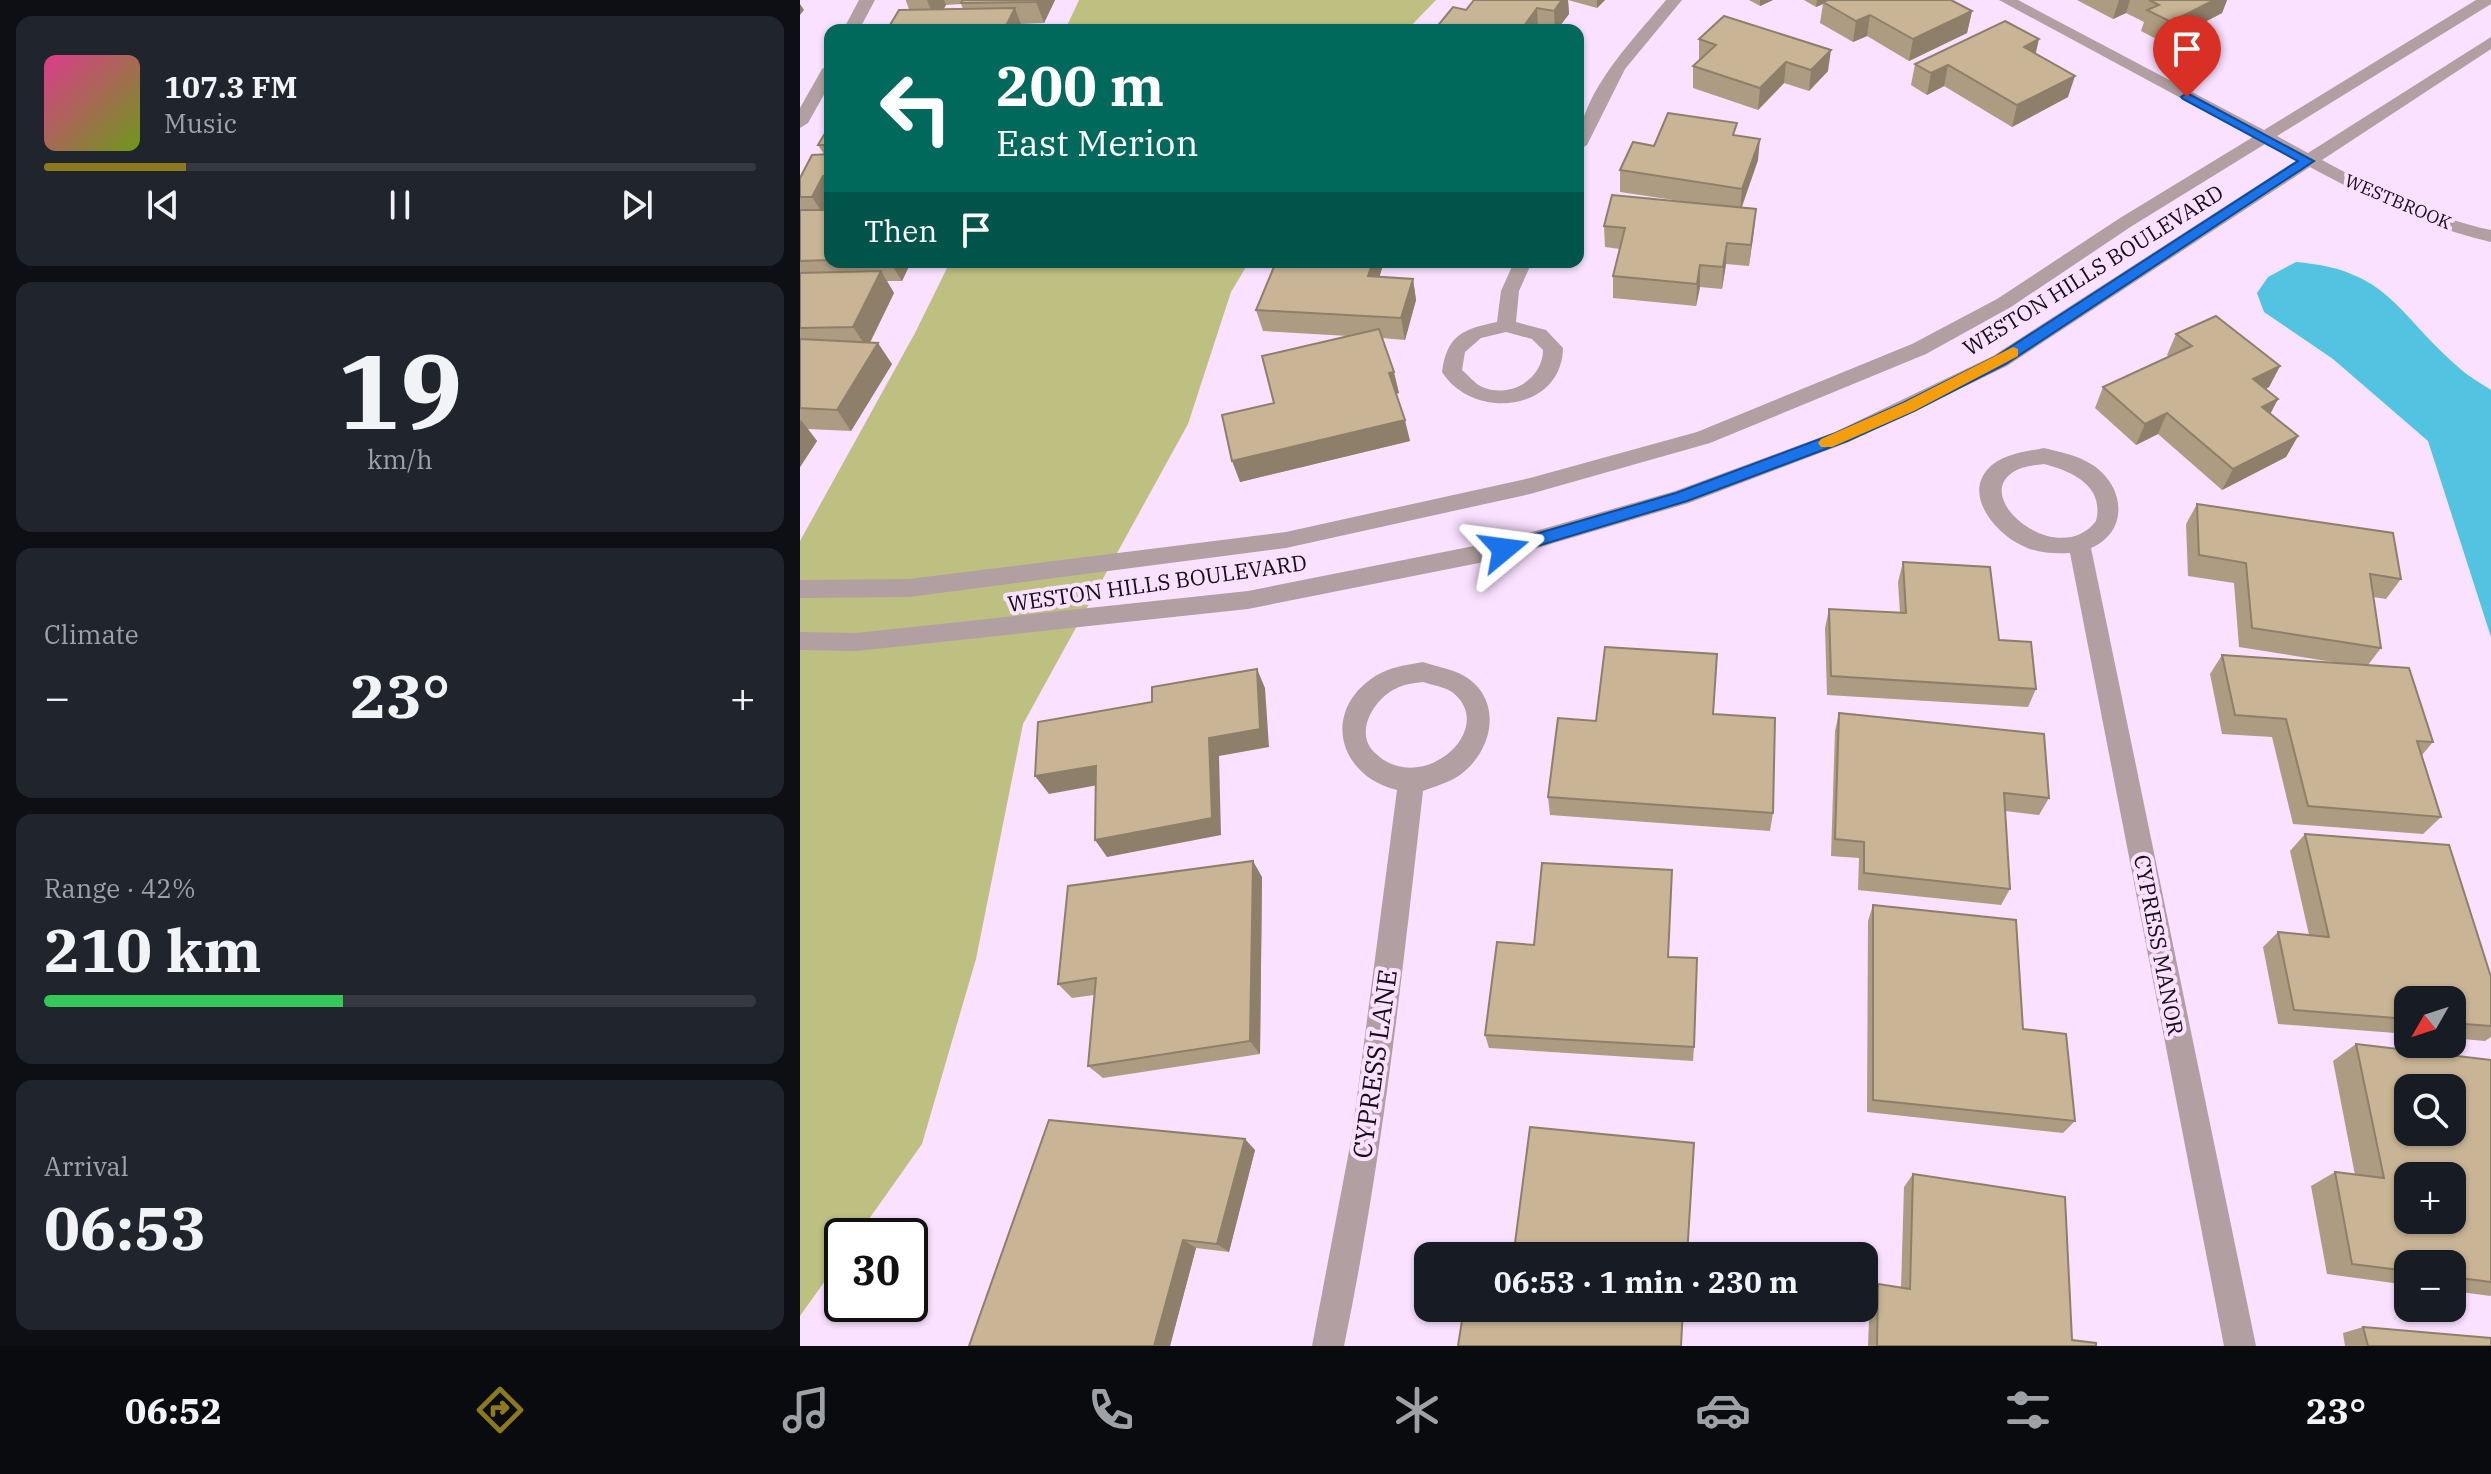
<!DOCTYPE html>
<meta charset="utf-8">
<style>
:root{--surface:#171b24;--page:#20242c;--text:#f1f3f6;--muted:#9ea1a6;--line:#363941;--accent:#8c791e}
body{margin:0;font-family:"IBM Plex Serif",serif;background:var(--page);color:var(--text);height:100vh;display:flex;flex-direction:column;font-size:30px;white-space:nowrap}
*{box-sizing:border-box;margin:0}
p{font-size:26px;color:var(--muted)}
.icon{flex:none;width:44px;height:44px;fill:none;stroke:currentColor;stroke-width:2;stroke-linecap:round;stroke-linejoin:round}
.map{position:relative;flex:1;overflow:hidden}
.drawer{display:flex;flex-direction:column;gap:16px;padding:16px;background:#0d0f14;width:800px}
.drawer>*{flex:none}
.top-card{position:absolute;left:24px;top:24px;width:760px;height:244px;border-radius:16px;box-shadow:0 2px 6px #0004;background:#00695c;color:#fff;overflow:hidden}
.needle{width:52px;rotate:231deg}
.buttons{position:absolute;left:1594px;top:986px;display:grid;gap:16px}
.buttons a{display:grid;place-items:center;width:72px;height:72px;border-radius:16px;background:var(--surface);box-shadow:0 2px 6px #0004;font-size:40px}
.speed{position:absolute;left:24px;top:1218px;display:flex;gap:16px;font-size:40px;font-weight:700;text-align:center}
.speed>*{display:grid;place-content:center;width:104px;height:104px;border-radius:50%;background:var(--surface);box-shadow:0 2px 6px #0004;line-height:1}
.speed .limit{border:4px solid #111;border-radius:12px;background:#fff;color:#111}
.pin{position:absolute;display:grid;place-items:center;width:68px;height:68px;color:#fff;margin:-82px -34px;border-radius:50% 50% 50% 0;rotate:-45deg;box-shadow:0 0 8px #0007}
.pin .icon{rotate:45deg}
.me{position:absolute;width:88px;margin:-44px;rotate:74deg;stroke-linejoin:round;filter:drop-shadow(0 0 6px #0008)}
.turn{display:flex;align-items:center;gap:28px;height:168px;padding:0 40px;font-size:36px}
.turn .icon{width:104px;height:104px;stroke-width:2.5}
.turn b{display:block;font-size:56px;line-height:68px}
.then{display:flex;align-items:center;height:76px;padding:0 40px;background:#0003;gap:16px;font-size:30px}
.big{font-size:60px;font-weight:700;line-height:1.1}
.drawer .tile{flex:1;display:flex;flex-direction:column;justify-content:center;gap:12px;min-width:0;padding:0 28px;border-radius:16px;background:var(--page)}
.drawer .dial{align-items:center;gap:0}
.dial b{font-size:104px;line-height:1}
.song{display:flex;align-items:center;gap:24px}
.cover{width:96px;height:96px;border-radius:12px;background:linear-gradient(135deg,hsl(330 70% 55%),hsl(80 70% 35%))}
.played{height:8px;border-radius:4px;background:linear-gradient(90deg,var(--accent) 20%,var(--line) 20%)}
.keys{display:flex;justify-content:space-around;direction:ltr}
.heat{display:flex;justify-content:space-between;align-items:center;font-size:44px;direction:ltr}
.charge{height:12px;border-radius:6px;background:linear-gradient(90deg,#34c759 42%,var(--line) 0)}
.trip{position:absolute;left:614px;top:1242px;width:464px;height:80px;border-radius:16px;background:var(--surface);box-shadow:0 2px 6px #0004;font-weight:700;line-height:80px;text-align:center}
.menu{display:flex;height:128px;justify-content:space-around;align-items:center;background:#090b0e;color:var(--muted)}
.menu .icon{width:56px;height:56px}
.menu .on{color:var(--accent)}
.menu b{font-size:36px;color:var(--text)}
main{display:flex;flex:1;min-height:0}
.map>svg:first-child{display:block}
</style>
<main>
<section class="drawer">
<div class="tile">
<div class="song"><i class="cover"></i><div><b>107.3 FM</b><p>Music</p></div></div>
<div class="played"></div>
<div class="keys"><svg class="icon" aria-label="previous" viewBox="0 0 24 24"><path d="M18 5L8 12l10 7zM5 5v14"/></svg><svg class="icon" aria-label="pause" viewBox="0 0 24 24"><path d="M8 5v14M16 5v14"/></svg><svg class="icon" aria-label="next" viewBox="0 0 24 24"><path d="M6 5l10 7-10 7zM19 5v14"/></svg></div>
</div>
<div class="tile dial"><b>19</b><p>km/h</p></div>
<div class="tile"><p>Climate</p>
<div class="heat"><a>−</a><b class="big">23°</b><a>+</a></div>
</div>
<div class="tile"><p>Range · 42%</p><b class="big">210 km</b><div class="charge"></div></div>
<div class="tile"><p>Arrival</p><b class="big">06:53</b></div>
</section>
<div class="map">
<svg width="1691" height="1346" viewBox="0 0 1691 1346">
<rect width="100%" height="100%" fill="#fae1ff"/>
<g fill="#bdc081">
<polygon points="279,0 636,0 607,30 265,30"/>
<polygon points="150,262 449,262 431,292 388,424 223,724 176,959 122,1144 57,1236 42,1236 42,1257 0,1316 0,541 115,333"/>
</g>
<path fill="#52c3e0" d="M 1496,262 C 1588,270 1595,311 1656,365 C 1666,375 1679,382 1691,390 L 1691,637 L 1628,441 L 1533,359 L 1464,312 L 1457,293 L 1468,277 Z"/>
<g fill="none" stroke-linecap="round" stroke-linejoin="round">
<g fill="#b19fa1" fill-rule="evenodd">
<polygon points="59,0 75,0 59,30 43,30"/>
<path d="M 866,0 L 882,0 L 825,69 L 787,145 L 778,150 C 778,95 832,41 866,0 Z"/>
<path d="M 1199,0 L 1218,0 L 1464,130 L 1676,0 L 1691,0 L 1691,4 L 1477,136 L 1508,153 L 1691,37 L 1691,49 L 1522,160 C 1576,189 1630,217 1691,230 L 1691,242 C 1626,227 1569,199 1510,167 L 1207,366 L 1049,442 L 889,503 L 704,558 L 448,609 L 56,651 L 0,650 L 0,632 L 56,633 L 448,591 L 704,540 L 875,491 L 1035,432 L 1193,356 L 1497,160 L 1465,144 L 1332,226 L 1211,307 L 1126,354 L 910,443 L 730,494 L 486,548 L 109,597 L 0,598 L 0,580 L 109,579 L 486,532 L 730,478 L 897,432 L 1112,344 L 1197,299 L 1320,218 L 1453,137 Z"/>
<polygon points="30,64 30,84 8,123 0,128 0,108 22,69"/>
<path d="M 714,262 L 732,262 L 719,291 L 716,322 L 746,330 L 763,348 C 762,412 673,421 642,372 C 647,335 663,329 697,322 L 701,291 ZM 706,332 L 732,339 L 743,350 C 743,379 710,399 682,387 C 675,384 668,375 662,370 L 665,352 L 681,338 Z"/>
<path d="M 1244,448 C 1260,452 1277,455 1291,464 C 1325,485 1330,531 1291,548 L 1456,1346 L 1424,1346 L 1270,553 C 1253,554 1236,553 1221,545 C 1197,534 1164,497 1187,470 C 1201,454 1224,452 1244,448 ZM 1244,464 C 1272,471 1305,486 1296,521 C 1257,572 1163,493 1219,469 C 1226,466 1236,465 1244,464 Z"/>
<path d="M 623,662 C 637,667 658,670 669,679 C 704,705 691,755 657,777 C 647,783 633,787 623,791 C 602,977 582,1162 544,1346 L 512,1346 L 552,1135 L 597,790 C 541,777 521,715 571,679 C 585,668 605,665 623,662 ZM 623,682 C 632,685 645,687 652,692 C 700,729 620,799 574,752 C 553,731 576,696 599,687 C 606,684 615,683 623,682 Z"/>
</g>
</g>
<g fill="#ad9c81" fill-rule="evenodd">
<path d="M 106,0 L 255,0 L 244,23 L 221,24 L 223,29 L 109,9 L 106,1 ZM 161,4 L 163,9 L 143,9 L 146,5 Z"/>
<polygon points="674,0 805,0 797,8 768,0 769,14 758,28 759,30 635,30 666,10"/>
<polygon points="949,0 973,0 960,6"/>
<polygon points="1004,0 1151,0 1172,11 1167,33 1109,61 1067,36 1053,42 1020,23 1023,4 1016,7"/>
<polygon points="1277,0 1427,0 1422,13 1364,43 1341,31 1344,22 1326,13 1313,19"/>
<polygon points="899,39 1028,71 1009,91 984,83 958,110 893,88 893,66 899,61"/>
<polygon points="1236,54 1268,97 1212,127 1144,86 1127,95 1111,85 1115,64"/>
<polygon points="30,125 30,262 111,262 102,281 87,281 94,293 70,343 92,364 51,431 8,429 17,441 0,467 0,178 24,154 18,145"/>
<polygon points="937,135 958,160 942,207 956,209 949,266 926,264 922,289 900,287 896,306 813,298 813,276 820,249 805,247 804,226 887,202 820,192 820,170 854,146"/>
<polygon points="584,262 579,277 613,279 616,300 605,340 582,338 599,393 596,394 610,441 440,482 474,403 548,336 463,331 456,310"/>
<polygon points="1376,334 1480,366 1469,387 1466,389 1478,399 1470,414 1498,436 1486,457 1422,490 1358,434 1336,445 1295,408 1303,387 1369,357 1367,355"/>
<polygon points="1397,504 1601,579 1586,599 1573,597 1581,648 1568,665 1633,742 1622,755 1641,817 1623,834 1493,824 1472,737 1422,734 1410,674 1422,655 1539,663 1439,647 1434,583 1388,576 1386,524"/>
<polygon points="1103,562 1199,640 1236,689 1228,707 1027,695 1025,628 1029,609 1100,613 1098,582"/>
<polygon points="1039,713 1249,798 1239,815 1205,811 1210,889 1201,905 1058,890 1059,858 1031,856 1035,731"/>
<polygon points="913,714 973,813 970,831 750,815 748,797 796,721"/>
<polygon points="1505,834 1691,977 1691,1037 1685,1041 1652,1038 1652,1000 1608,1000 1608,1034 1478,1024 1463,947 1478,932 1509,935 1490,851"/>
<polygon points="462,877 460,1054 303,1078 288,1066 294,995 272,998 258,984"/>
<polygon points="1073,905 1223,1029 1275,1121 1263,1133 1067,1112 1068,921"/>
<polygon points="868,957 894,1047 893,1061 689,1048 685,1035"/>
<polygon points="1556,1044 1691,1060 1691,1296 1652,1291 1652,1264 1608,1264 1608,1285 1527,1274 1511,1186 1535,1172 1555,1175 1533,1061"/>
<polygon points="455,1150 429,1252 396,1248 370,1346 169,1346"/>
<polygon points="1113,1174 1272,1340 1296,1346 1068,1346 1070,1294 1078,1284 1101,1288 1104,1187"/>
<polygon points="1563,1327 1691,1346 1545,1346 1543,1333"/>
</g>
<g fill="#8d7f69">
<polygon points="127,0 144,0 146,5 136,22"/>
<polygon points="237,0 255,0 244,23 236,2"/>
<polygon points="762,0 768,0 769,14 757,30 755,30 754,11"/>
<polygon points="797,0 805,0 797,8"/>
<polygon points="960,0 973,0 960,6"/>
<polygon points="1017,0 1032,0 1023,2 1023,4 1016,7"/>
<polygon points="1319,0 1330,0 1326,13 1313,19"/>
<polygon points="1414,0 1427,0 1422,13 1364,43 1371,22"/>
<polygon points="0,4 4,10 0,15"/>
<polygon points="215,8 223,30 204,30"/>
<polygon points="737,8 738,29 726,23"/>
<polygon points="1172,11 1167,33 1109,61 1113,39"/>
<polygon points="1070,15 1067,36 1053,42 1056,21"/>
<polygon points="1239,39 1234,61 1224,47"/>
<polygon points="1031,50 1028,71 1009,91 1011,70"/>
<polygon points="986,62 984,83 958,110 960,88"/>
<polygon points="1148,65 1144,86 1127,95 1131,73"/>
<polygon points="1275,76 1268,97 1212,127 1217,105"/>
<polygon points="960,139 958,160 940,211 942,189"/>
<polygon points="23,176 30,189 30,209 26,219 12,197"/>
<polygon points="956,209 954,230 949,266 951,245"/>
<polygon points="927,243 926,264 922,289 923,267"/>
<polygon points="90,262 111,262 102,281"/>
<polygon points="573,262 584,262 573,298 568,276"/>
<polygon points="900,265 900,287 896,306 897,284"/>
<polygon points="81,271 94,293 67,348 53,327"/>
<polygon points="613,279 616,300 605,340 601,318"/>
<polygon points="78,343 92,364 51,431 37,410"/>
<polygon points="1480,366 1469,387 1442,400 1453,379"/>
<polygon points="594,372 599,393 594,394 589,373"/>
<polygon points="1478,399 1467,420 1462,407"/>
<polygon points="1367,413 1358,434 1336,445 1345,424"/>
<polygon points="1,420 17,441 0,467 0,422"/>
<polygon points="605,420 610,441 440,482 432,461"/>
<polygon points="1498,436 1486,457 1422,490 1433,469"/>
<polygon points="457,669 465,688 469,747 419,756 421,835 307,857 295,840 409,738"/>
<polygon points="296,766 309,783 249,794 235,776"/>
<polygon points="453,861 462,877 460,1054 450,1041"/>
<polygon points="445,1139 455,1150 429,1252 417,1244"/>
<polygon points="383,1240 396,1248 370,1346 354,1346"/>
</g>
<g fill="#c9b596" stroke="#8d7f69" stroke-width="2" fill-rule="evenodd">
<polygon points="163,0 237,0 236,2 161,3"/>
<polygon points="674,0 762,0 754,11 737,8 726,23 759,29 758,30 635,29 653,7 666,10"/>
<polygon points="1028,0 1151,0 1172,11 1113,39 1070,15 1056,21 1023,2"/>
<polygon points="1349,0 1414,0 1371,22 1347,10 1359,5"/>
<polygon points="215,8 204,30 87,30 99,10"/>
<polygon points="924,16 1031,50 1011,70 986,62 960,88 893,66 916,45 899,39"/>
<polygon points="1205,21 1239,39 1224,47 1275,76 1217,105 1148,65 1131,73 1115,64"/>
<polygon points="868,113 937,123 933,135 960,139 942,189 820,170 833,142 854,146"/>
<polygon points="30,125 30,145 18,145"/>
<polygon points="30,154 30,176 23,176 12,197 0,197 0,178 12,155"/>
<polygon points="812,195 956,209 951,245 927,243 923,267 900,265 897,284 813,276 825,228 804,226"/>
<polygon points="0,210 30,210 30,260 0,261"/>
<polygon points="476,262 573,262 568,276 613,279 601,318 456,310"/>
<polygon points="81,271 53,327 0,328 0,273"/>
<polygon points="1416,316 1480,366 1453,379 1478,399 1462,407 1498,436 1433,469 1367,413 1345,424 1303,387 1392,346 1376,334"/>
<polygon points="579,329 594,372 589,373 605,420 432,461 422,415 474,403 462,356"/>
<polygon points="0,339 78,343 37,410 0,408"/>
<polygon points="1397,504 1593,533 1601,579 1570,574 1581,648 1452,628 1446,563 1399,555"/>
<polygon points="1103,562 1190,567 1199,640 1231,642 1236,689 1031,676 1029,609 1106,613"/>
<polygon points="805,647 917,654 913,714 975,718 973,813 748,797 758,718 796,721"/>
<polygon points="1422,655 1609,668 1633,742 1617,741 1641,817 1508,806 1486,719 1435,715"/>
<polygon points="457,669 460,729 409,738 412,818 295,840 296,766 235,776 238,722 352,702 352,687"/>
<polygon points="1039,713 1244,734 1249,798 1204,793 1210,889 1064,873 1064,842 1035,839"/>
<polygon points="1505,834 1649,845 1691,977 1691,1026 1652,1023 1652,1000 1608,1000 1608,1019 1494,1010 1478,932 1529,937"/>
<polygon points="453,861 450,1041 288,1066 296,978 258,984 268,886"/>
<polygon points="742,863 872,870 868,957 897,958 894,1047 685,1035 697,942 734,945"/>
<polygon points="1073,905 1216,920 1223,1029 1266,1034 1275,1121 1073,1100"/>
<path d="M 1556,1044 L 1691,1060 L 1691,1282 L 1652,1277 L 1652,1264 L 1608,1264 L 1608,1271 L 1552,1264 L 1535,1172 L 1584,1178 ZM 1608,1088 L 1652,1088 L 1652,1132 L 1608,1132 ZM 1608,1176 L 1652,1176 L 1652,1220 L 1608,1220 Z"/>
<polygon points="249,1120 445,1139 417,1244 383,1240 354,1346 169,1346"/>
<polygon points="730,1127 894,1143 887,1256 672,1256 674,1246 714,1251"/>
<polygon points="1113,1174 1265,1197 1272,1340 1296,1343 1296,1346 1077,1346 1078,1284 1110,1289"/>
<polygon points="664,1308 883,1308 881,1346 658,1346"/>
<polygon points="1563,1327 1691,1338 1691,1346 1568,1346"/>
</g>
<polygon fill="#1a73e8" stroke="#114b97" stroke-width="2" points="1387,93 1514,161 1206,364 1114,411 1047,441 887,501 704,556 698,554 695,549 698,545 876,493 1036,433 1103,403 1195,357 1498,161 1383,99 1381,97"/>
<polygon fill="#f59e0b" points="1213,347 1218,349 1218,356 1114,411 1032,447 1021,447 1018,443 1021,439 1103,403"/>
<g text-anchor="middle" stroke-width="8" stroke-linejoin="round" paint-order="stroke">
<g font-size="18" fill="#150d17" stroke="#fae1ff">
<text transform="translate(1598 202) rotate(23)" y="6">WESTBROOK</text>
</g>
<g font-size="22" fill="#150d17" stroke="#fae1ff">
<text transform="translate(1293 270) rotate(-32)" y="8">WESTON HILLS BOULEVARD</text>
<text transform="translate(357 583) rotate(-8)" y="8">WESTON HILLS BOULEVARD</text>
<text transform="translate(1359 945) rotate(79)" y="8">CYPRESS MANOR</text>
</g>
<g font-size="26" fill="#150d17" stroke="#fae1ff">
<text transform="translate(575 1064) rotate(-82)" y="9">CYPRESS LANE</text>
</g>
</g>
</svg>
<div class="buttons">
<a><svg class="needle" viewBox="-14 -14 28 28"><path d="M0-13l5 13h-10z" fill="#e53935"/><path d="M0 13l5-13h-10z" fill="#9ea1a6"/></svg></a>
<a><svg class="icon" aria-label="search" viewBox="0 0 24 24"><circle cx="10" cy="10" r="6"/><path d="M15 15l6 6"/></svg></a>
<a>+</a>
<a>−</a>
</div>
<div class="speed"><div class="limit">30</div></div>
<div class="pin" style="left:1387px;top:97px;background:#d93025"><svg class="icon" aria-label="arrive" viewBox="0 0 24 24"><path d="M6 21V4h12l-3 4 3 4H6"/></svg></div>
<svg class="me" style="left:704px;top:549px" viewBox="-20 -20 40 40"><path d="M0-17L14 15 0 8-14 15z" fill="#1a73e8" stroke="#fff" stroke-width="4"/></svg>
<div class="trip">06:53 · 1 min · 230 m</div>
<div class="top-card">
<div class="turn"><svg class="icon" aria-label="left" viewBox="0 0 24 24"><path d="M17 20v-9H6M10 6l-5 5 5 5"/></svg><div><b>200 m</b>East Merion</div></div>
<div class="then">Then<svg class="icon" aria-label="arrive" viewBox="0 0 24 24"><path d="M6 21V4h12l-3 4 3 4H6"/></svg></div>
</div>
</div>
</main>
<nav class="menu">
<b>06:52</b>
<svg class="icon on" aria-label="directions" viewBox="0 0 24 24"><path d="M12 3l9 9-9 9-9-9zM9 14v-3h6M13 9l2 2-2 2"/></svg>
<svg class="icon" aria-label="music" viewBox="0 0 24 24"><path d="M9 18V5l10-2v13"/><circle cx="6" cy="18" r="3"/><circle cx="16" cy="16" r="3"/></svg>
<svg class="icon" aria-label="phone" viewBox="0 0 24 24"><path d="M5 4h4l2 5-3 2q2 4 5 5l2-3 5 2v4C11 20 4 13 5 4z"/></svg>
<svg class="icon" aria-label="climate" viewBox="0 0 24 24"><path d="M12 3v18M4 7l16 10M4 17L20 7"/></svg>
<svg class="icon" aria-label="car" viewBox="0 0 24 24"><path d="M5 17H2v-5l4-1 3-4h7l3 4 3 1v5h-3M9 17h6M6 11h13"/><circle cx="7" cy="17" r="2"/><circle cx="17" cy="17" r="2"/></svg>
<svg class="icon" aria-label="filters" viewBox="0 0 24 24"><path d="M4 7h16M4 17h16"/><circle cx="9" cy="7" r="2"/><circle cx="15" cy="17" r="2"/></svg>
<b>23°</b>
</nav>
